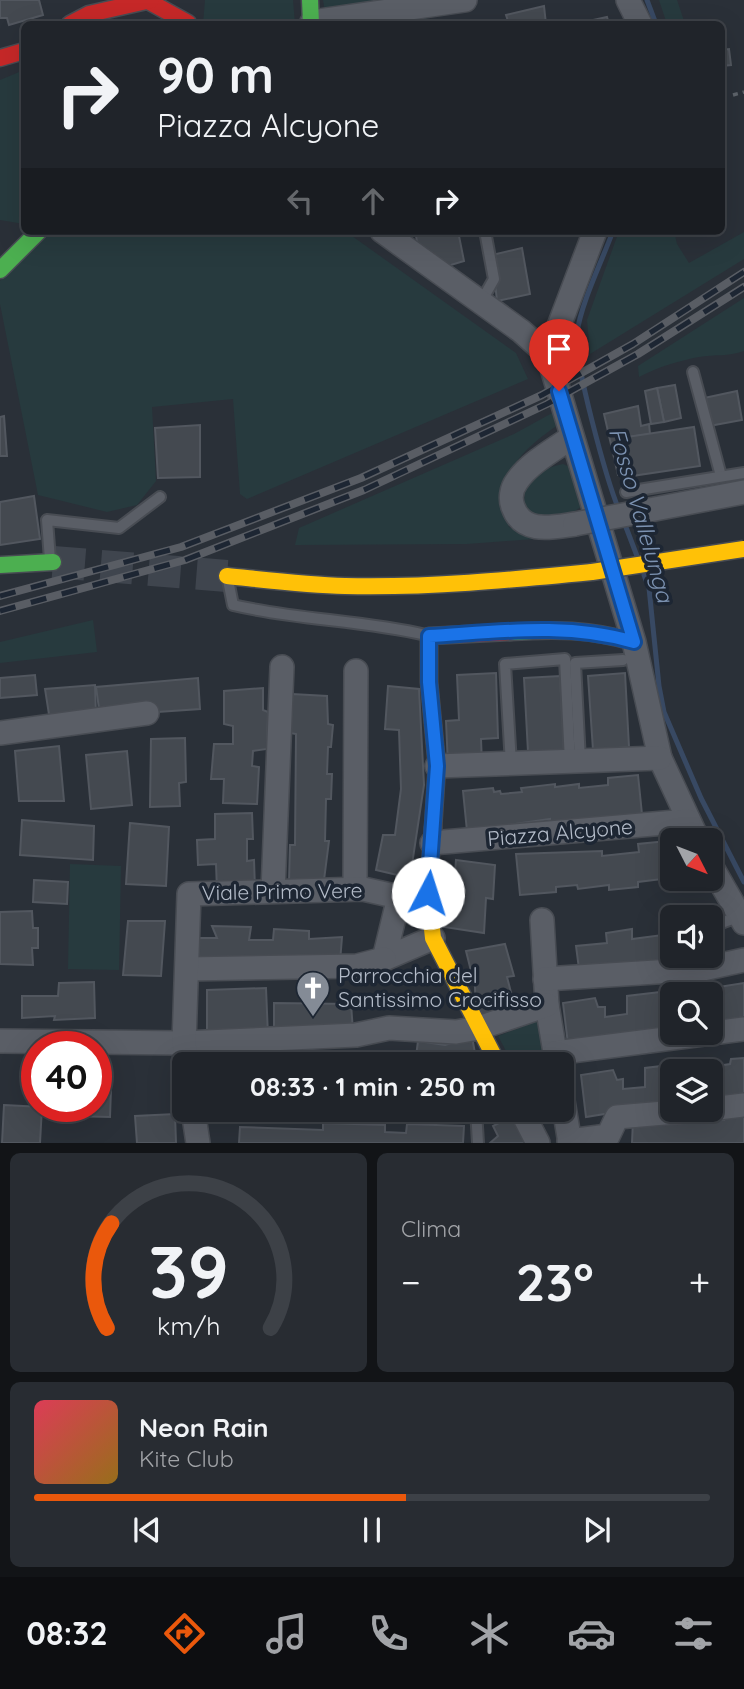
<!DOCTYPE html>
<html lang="it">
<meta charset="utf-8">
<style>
:root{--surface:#20242a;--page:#282c32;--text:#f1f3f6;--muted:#a2a4a8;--line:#3d4147;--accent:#ea580c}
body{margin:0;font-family:Quicksand,sans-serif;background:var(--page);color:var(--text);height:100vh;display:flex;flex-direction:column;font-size:26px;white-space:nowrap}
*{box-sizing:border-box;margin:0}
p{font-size:23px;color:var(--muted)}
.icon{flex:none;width:38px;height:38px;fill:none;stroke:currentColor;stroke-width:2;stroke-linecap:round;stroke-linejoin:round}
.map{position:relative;height:1143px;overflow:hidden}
.drawer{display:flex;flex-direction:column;gap:10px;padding:10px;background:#121417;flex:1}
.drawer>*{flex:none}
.guide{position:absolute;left:21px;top:21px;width:704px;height:214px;border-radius:10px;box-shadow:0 7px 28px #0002,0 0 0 2px var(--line);background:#20242a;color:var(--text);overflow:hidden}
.needle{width:46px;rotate:132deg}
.controls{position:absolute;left:660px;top:828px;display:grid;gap:14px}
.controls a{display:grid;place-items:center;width:63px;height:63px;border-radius:10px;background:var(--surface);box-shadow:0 7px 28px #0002,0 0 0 2px var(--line);font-size:35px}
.speed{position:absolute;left:21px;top:1031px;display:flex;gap:14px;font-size:35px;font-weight:700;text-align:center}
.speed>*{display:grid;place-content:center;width:91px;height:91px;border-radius:50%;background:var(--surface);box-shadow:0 7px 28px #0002,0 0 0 2px var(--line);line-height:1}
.speed .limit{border:10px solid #d22;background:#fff;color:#111}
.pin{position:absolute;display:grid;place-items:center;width:60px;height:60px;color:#fff;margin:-72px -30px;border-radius:50% 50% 50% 0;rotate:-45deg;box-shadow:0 0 7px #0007}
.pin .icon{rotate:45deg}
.me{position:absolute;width:77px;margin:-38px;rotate:5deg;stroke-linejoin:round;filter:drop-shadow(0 0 5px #0008)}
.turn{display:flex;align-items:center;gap:24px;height:147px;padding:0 21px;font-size:32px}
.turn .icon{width:91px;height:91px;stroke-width:2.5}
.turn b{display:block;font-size:49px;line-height:60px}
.lanes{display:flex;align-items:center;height:66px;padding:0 21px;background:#0003;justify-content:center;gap:35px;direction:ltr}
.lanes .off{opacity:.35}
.big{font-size:52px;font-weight:700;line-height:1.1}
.drawer .card{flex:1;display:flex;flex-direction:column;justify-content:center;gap:10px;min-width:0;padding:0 24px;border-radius:10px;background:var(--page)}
.drawer .dial{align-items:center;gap:0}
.dial svg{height:182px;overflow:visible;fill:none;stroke:var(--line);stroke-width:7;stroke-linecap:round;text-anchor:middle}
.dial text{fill:var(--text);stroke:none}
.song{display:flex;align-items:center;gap:21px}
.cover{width:84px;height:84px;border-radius:10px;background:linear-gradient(135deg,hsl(350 70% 55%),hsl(40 70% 35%))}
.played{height:7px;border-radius:4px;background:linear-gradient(90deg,var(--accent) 55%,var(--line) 55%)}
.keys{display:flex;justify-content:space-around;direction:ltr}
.heat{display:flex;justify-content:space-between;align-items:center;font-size:38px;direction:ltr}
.drawer .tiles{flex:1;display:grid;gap:10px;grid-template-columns:1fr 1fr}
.card:last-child{grid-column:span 2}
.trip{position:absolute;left:172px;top:1052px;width:402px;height:70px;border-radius:10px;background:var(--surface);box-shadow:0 7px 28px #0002,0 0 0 2px var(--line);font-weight:700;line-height:70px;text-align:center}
.dock{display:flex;height:112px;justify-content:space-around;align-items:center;background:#0d0e11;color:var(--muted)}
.dock .icon{width:49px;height:49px}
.dock .selected{color:var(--accent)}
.dock b{font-size:32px;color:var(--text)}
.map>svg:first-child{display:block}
</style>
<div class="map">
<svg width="744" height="1143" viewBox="0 0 744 1143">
<rect width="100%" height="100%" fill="#2a3038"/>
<g fill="#273a3e">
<polygon points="205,0 293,0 295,24 203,24"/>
<polygon points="323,0 422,0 428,24 327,24"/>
<polygon points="659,0 677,0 685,24 667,24"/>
<polygon points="24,70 24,224 0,220 0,80"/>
<polygon points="50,231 345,231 516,353 528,379 247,499 240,494 233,399 152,407 156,481 137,505 107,512 38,495 0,304 0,281"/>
<polygon points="619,231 674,231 677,244 689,263 744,232 744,259 590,354 587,320"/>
<path d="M 744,298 L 744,351 C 728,357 715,354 699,357 C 678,361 658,367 639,377 L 638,366 Z"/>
<path d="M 554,412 L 558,425 C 521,450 490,480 509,527 L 534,539 L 467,544 L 295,545 L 299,528 L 514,434 Z"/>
<path d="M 563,464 L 570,467 L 585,504 C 566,519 548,521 527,512 C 516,486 540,468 563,464 Z"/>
<polygon points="93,620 97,652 0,663 0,642"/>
<polygon points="70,864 121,866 119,970 68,969"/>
<polygon points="537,1021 545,1064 513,1064 498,1036"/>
</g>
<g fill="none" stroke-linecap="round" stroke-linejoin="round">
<g stroke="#384963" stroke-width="5">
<polyline points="647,0 656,24"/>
<path d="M 613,231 C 602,261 581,303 577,333 C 573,360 607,481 619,510"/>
<polyline points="624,522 637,556"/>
<polyline points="644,575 649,588 659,686 664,712 701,798 744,882"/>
</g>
</g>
<g fill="#444950" stroke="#52575f" stroke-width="2">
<polygon points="0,0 39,0 43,15 9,25 7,18 0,18"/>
<polygon points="544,6 546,24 509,24 506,15"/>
<polygon points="607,17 609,24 575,24"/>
<polygon points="729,49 731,65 722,66 721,50"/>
<polygon points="415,231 458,231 464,261 441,268 419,252"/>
<polygon points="522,248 530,294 497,301 492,255"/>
<polygon points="675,385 681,418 664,422 657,388"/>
<polygon points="657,388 664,422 651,424 645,391"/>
<polygon points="737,391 742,420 709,426 704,398"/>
<polygon points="638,406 641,426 649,424 650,434 620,438 625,474 618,475 604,414"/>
<polygon points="4,416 7,456 0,456 0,417"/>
<polygon points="200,425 200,477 158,478 155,428"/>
<polygon points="694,427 700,466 625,477 620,438"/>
<polygon points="34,496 40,539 0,545 0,502"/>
<polygon points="496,673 498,738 481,739 482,764 448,765 446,721 459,720 457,675"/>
<polygon points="625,673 629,747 593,750 588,676"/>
<polygon points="35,675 37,695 0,698 0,678"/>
<polygon points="560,676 564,750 528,752 524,678"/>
<polygon points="198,678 200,709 100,716 96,687"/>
<polygon points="95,685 96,716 50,721 45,689"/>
<polygon points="388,686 419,689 424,785 410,878 376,870 383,835 395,835 401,789 399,730 385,729"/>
<polygon points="263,688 263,710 268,712 267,749 253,751 252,766 259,767 257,804 223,803 224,779 211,779 214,744 233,744 233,726 224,724 224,691"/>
<polygon points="292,694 327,696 328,724 333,725 331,747 328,747 327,774 332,774 331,799 326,799 325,841 329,841 324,880 289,882 290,845 295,845 296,734 290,733"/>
<polygon points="185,738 186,782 179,783 180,806 150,807 151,739"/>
<polygon points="59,746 64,801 19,801 15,751"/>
<polygon points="127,751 132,805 91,809 86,755"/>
<polygon points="638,775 642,814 550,823 550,819 467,831 463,791 493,788 494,792 500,791 501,794 522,792 521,788 555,784 555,787 579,784 579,788 608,785 608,778"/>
<polygon points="252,813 253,839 247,839 247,861 254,860 255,889 217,890 216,864 198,865 197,840 215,839 215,814"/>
<polygon points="22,820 94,826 93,860 20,855"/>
<polygon points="130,823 169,827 166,886 126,884"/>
<polygon points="667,841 671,878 638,882 638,887 609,890 609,885 578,889 577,885 556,887 556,892 520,895 516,854 602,851 602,856 639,852 638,844"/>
<polygon points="456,860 495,865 493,899 486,898 484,933 444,927 446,897 453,897"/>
<polygon points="34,880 68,882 67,904 33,902"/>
<polygon points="32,911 33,928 38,928 38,948 32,948 33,965 0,964 0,912"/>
<polygon points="128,921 165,921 161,976 123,975"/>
<polygon points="672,924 672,956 698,956 699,963 665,965 663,960 616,967 579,969 576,946 607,943 606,933 632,929 632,939 663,935 662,925"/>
<polygon points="212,926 251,927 249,940 273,940 274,929 309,931 309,939 342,937 340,962 195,960 194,938 217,938"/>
<polygon points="505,944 514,976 507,977 516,1012 476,1019 475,987 466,951"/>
<polygon points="94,982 95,1018 54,1020 55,1016 22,1018 22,996 58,996 59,983"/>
<polygon points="744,983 744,1024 710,1028 710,994 698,994 712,992 712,988"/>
<polygon points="266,988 268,1036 207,1037 207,990"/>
<polygon points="685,989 686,994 672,994 672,1029 568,1044 563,1003 595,998 598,1007 605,1007 605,1017 627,1014 627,996"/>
<polygon points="274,1003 351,1004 353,1031 274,1035"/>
<polygon points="472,1037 477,1064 415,1064 418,1041 445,1045"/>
<polygon points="369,1053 369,1064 201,1064 201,1060"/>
<polygon points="744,1058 744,1099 710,1103 710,1071 672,1071 672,1103 586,1117 581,1075 613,1070 617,1080 623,1079 623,1089 645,1087 645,1068 703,1061 704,1068 730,1064 731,1059"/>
<polygon points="96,1063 101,1063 101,1089 111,1089 110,1117 69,1116 69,1106 96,1106"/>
<polygon points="4,1105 42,1107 40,1143 2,1143"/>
<polygon points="744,1112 744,1143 632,1143 633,1120 670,1117 724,1120 723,1113"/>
<polygon points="175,1114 176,1143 137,1143 135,1116"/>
<polygon points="515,1115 529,1143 490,1143 498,1136 493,1126"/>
<polygon points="323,1123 385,1125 385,1132 406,1133 407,1124 464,1126 463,1143 239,1143 240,1127 323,1130"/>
</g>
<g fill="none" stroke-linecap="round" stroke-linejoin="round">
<polyline stroke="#3f454e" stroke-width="32" stroke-dasharray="32 16" stroke-linecap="butt" points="53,562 227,576"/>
<g stroke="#484c53" stroke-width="14">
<g id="lane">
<polyline points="481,302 494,279 485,231"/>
<polyline points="693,372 721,476"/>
<polyline points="626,492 744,473"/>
<polyline points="50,560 47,520 119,528 160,497"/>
<path d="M 228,580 L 233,605 C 296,620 362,620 426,635"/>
<polyline points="580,761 575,663 623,660"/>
<polyline points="511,764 505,664 565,659 570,762"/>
<polyline points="716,925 740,916"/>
<polyline points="476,1110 478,1143"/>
</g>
</g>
<g stroke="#484c53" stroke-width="26">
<g id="street">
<polyline points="628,0 640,24"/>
<polyline points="312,22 465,0"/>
<polyline points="382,231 521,331 548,355"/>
<polyline points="548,355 634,642 660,758 698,840"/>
<polyline points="548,355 595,231"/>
<path d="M 572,437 C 555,449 529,463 517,481 C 511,489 510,499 513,507 C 523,535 553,527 575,524"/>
<polyline points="639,512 744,492"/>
<polyline points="0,733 147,713"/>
<polyline points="437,766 660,758"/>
<polyline points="432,843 688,821"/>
<polyline points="710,864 744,923"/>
<polyline points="355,889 356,671"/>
<polyline points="273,891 282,667"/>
<polyline points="411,898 399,897 384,959 433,938"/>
<polyline points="542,920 547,1005 557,1064"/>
<polyline points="187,969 357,966 384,959"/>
<polyline points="545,979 703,969 744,960"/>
<polyline points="0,1041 184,1043 356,1035 389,1028 456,1032 479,1028 547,1005"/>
<polyline points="555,1053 744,1029"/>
<polyline points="187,1064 184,1043 189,894 363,889 399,897"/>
<polyline points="562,1095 570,1143"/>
<polyline points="710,1109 744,1105"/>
<polyline points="193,1110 198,1143"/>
<polyline points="521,1110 538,1143"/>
<polyline points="569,1141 608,1136 617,1117 700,1110"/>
</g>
</g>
<g stroke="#484c53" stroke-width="19">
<g id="fast">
<polyline points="310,0 311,24"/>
<polyline points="0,270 39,231"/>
<polyline points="0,565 53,562"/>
<path d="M 510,632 C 555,629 590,629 634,642"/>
</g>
</g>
<g stroke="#484c53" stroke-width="19">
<g id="slow">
<path d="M 227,576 C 266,580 306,585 345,586 C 428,588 510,580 592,572"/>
<polyline points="433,828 428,893 433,938 498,1064"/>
</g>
</g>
<g stroke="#484c53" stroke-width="19">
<g id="jam">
<polyline points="148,1 188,23"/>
<polyline points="70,24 89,14 151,0"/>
<polyline points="0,58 24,51"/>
<polyline points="433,828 437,766 429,682 429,636 510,632"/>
</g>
</g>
<g stroke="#5d636a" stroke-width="3.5" stroke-dasharray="5 5" stroke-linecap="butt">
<polyline points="733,95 744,92"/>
<polyline points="521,1052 537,1056"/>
</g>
<use href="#lane" stroke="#5a5e66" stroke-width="10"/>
<use href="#street" stroke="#5a5e66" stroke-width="23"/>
<use href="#fast" stroke="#4caf50" stroke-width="16"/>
<use href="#slow" stroke="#ffc107" stroke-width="16"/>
<use href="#jam" stroke="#c62828" stroke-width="16"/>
<g stroke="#595d64" stroke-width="8">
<g id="rail">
<polyline points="0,596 181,547 361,478 542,395 633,344 744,272"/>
<polyline points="0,611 185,560 364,490 547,404 638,354 744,287"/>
</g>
</g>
<use href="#rail" stroke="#1d2633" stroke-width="5" stroke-dasharray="16" stroke-linecap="butt"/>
<g stroke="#484c53" stroke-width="26" stroke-linecap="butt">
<polyline id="street-bridge" points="575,524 639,512"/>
</g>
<g stroke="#484c53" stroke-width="19" stroke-linecap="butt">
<polyline id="slow-bridge" points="592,572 744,549"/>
</g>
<use href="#street-bridge" stroke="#5a5e66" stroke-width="23"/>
<use href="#slow-bridge" stroke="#ffc107" stroke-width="16"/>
</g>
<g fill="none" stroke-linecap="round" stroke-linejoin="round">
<g stroke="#114b97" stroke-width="18">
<path id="route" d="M 428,893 L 437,766 L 429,682 L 429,636 C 497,632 567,622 634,642 L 559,391"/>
</g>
<use href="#route" stroke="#1a73e8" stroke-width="12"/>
</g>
<defs>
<g id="church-pin" transform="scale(1.75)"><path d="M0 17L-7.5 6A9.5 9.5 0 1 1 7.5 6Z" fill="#848b96" stroke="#1d2633"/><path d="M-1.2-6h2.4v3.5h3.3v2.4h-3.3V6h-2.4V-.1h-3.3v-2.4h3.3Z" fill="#fff"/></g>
</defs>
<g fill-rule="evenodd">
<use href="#church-pin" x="313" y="988"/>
</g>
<g text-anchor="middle" stroke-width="7" stroke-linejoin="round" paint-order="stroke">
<g font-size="21" fill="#b4bcc9" stroke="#1d2633">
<text transform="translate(560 833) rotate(-5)" y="7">Piazza Alcyone</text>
<text transform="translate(282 892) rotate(-1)" y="7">Viale Primo Vere</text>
</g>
<g font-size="21" fill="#b4bcc9" stroke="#1d2633" text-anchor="start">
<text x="338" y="983">Parrocchia del<tspan x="338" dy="24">Santissimo Crocifisso</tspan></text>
</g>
<g font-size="23" font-style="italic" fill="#7c92b1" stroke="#1d2633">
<text transform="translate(641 515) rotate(74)" y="8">Fosso Vallelunga</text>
</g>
</g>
</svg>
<div class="controls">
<a><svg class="needle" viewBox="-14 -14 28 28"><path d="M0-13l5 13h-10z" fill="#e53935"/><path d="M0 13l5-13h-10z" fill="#a2a4a8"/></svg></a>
<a><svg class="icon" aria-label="sound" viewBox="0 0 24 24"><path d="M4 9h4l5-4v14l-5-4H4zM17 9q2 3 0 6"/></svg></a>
<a><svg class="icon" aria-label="search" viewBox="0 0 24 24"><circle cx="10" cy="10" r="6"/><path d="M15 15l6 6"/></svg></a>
<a><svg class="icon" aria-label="layers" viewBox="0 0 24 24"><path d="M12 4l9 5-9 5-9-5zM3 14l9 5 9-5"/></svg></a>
</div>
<div class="speed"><div class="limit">40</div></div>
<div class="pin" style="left:559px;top:391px;background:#d93025"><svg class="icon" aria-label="arrive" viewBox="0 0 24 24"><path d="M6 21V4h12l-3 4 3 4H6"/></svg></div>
<svg class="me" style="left:428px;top:893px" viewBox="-20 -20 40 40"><circle r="19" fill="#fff"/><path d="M0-13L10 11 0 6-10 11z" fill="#1a73e8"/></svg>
<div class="trip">08:33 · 1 min · 250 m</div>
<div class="guide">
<div class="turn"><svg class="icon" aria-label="right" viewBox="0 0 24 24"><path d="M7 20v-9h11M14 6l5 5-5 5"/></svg><div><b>90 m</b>Piazza Alcyone</div></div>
<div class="lanes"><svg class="icon off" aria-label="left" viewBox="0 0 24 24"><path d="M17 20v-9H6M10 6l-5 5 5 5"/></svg><svg class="icon off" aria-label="ahead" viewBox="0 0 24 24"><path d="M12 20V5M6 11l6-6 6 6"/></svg><svg class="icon" aria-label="right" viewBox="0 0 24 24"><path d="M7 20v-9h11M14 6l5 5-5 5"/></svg></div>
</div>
</div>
<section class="drawer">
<div class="tiles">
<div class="card dial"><svg viewBox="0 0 100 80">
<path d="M14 69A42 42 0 1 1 86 69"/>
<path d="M14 69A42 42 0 0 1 16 23" stroke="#ea580c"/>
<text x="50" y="56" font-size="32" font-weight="700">39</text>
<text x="50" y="72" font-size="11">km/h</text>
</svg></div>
<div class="card"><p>Clima</p>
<div class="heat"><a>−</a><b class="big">23°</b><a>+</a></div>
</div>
<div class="card">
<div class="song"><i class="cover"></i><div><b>Neon Rain</b><p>Kite Club</p></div></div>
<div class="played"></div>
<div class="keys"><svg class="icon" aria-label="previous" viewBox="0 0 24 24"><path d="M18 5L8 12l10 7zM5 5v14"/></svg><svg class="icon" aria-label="pause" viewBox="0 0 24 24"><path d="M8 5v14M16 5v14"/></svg><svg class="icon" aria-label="next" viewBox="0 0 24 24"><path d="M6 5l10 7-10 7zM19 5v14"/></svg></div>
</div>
</div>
</section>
<nav class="dock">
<b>08:32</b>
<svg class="icon selected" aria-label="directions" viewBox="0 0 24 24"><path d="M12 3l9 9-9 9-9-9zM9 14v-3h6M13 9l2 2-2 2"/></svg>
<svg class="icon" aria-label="music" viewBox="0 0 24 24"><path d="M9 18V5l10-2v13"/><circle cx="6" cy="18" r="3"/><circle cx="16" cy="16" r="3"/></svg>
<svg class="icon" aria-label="phone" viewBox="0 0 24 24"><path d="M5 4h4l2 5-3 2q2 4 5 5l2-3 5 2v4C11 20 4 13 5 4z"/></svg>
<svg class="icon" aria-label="climate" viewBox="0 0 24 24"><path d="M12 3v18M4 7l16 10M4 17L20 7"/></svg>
<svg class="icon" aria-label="car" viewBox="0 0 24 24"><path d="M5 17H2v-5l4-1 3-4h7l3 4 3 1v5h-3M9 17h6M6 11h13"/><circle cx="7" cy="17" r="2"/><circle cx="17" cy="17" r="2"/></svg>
<svg class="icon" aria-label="filters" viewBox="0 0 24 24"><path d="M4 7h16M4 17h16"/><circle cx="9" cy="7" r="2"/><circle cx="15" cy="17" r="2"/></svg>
</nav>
